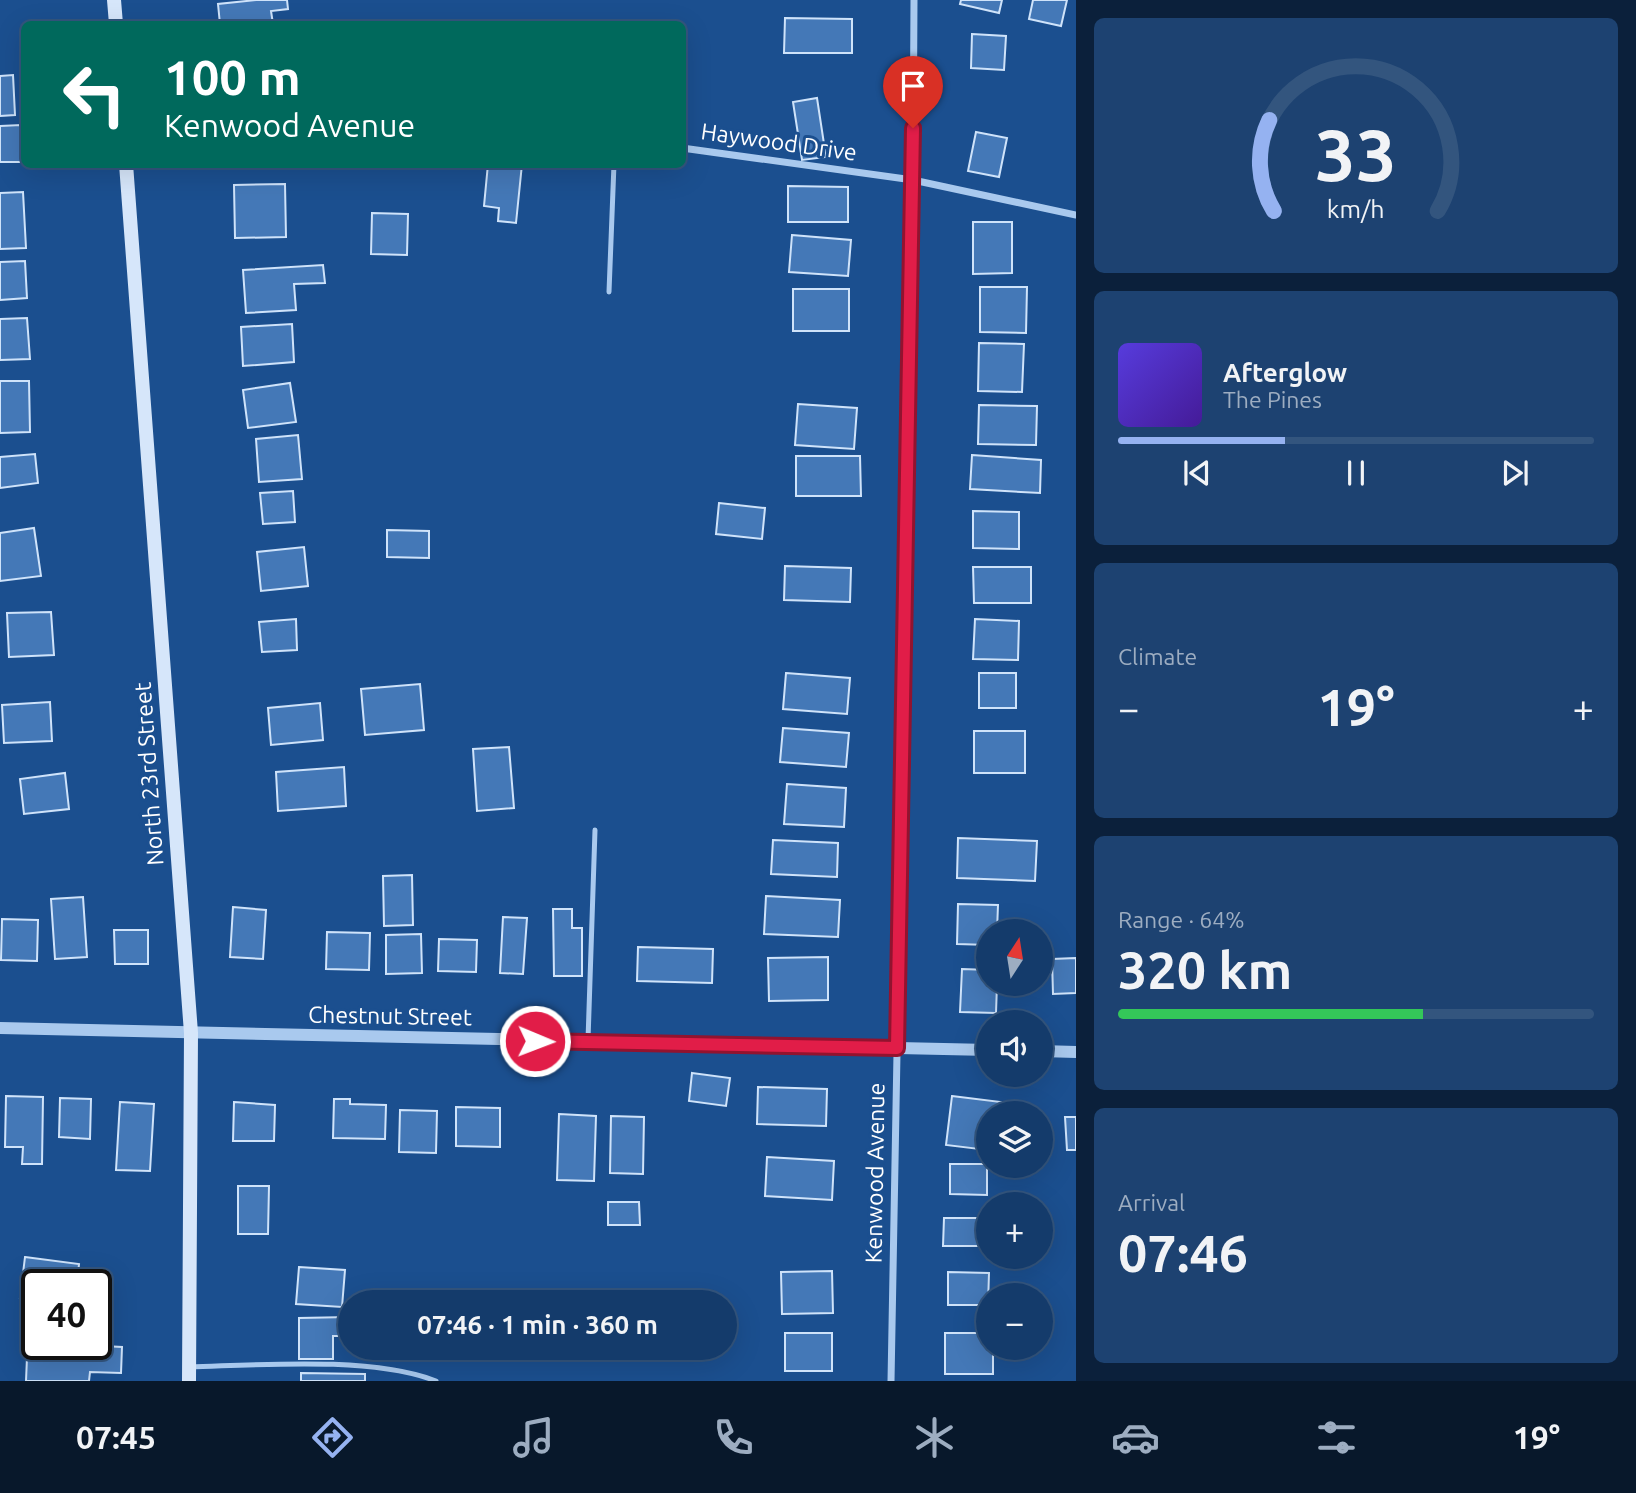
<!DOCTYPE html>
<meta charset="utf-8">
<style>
:root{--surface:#143b6b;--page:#1d4271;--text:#f1f3f6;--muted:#9dadc1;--line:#33557e;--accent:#95b2f1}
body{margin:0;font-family:Ubuntu,sans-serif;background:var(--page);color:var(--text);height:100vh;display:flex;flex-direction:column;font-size:26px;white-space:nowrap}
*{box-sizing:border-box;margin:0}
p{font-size:23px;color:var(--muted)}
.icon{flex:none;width:38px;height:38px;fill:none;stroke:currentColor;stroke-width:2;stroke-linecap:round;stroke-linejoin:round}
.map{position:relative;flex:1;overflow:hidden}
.drawer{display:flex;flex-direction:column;gap:18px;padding:18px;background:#0b203b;width:560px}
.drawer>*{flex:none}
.guide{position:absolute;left:21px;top:21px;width:665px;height:147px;border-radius:10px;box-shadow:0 7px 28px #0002,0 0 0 2px var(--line);background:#00695c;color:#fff;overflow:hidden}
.needle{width:46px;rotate:12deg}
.tools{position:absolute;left:976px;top:919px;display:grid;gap:14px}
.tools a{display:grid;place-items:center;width:77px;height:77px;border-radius:50%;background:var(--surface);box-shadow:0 7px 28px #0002,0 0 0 2px var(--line);font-size:35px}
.speed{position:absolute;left:21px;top:1269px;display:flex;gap:14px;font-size:35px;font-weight:700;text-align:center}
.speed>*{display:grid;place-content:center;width:91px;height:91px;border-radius:50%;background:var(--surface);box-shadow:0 7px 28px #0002,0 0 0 2px var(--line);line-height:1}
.speed .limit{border:4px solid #111;border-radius:10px;background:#fff;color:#111}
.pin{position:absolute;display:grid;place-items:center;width:60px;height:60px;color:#fff;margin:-72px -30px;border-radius:50% 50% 50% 0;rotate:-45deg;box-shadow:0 0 7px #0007}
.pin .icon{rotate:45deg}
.me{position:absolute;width:77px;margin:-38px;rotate:91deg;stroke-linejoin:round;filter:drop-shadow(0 0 5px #0008)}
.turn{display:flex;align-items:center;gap:24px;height:147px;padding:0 28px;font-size:32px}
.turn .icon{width:91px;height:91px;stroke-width:2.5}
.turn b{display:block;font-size:49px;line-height:60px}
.big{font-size:52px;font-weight:700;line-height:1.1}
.drawer .card{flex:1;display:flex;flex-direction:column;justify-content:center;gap:10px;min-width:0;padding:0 24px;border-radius:10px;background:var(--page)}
.drawer .dial{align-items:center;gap:0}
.dial svg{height:182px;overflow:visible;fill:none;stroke:var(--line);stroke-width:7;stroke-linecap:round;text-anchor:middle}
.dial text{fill:var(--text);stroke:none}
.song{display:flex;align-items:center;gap:21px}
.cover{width:84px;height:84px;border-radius:10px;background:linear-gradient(135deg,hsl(250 70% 55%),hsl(260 70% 35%))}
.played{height:7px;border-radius:4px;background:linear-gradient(90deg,var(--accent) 35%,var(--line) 35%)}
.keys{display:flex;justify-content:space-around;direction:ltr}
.heat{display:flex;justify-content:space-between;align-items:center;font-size:38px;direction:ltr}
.charge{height:10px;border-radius:5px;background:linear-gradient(90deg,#34c759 64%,var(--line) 0)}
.trip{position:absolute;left:338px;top:1290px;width:399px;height:70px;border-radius:35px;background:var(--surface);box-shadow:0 7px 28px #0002,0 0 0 2px var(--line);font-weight:700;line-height:70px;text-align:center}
.tab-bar{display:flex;height:112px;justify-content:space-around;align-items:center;background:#08182b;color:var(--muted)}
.tab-bar .icon{width:49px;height:49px}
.tab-bar .current{color:var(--accent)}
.tab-bar b{font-size:32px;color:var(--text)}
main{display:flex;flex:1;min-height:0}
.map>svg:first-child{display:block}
</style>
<main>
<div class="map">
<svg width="1076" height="1381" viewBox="0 0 1076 1381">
<rect width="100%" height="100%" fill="#1b4f8f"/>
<g fill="#4478b7" stroke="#cfe3fa" stroke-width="2">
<polygon points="256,0 287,0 288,9 271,11 273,24 220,24 218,4"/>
<polygon points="961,0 1002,0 999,13 960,4"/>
<polygon points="1033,0 1067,0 1061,26 1029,19"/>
<polygon points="785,18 852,19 852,53 784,53"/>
<polygon points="972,34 1006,36 1004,70 971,68"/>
<polygon points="13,75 15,115 0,116 0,76"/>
<polygon points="817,98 826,157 802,160 793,102"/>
<polygon points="21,125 23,162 0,162 0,126"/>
<polygon points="976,132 1007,138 999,177 968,171"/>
<polygon points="488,164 522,164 516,223 498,221 499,208 484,206"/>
<polygon points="285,184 286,237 235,238 234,185"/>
<polygon points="788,186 848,187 848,222 788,222"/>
<polygon points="23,192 26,248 0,249 0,193"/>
<polygon points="372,213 408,214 407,255 371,254"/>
<polygon points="973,222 1012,222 1012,273 973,274"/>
<polygon points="792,235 851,240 848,276 789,272"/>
<polygon points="25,261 27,298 0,300 0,262"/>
<polygon points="323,265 325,283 294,284 296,310 246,313 243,270"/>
<polygon points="980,287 1027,287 1026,333 980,332"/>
<rect x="793" y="289" width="56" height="42"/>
<polygon points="27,318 30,359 0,360 0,319"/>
<polygon points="292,324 294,362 243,366 241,327"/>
<polygon points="979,343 1024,344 1022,392 978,391"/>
<polygon points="0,381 29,381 30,432 0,433"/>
<polygon points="290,383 296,422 248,428 243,390"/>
<polygon points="798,404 857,408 854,449 795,445"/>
<polygon points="979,405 1037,406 1036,445 978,444"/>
<polygon points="298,435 302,479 259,482 256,439"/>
<polygon points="35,454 38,483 0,488 0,457"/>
<polygon points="972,455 1041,460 1040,493 970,489"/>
<polygon points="796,456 860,456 861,496 796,496"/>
<polygon points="293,491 295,522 263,524 260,493"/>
<polygon points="719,503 765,508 762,539 716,534"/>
<polygon points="973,511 1019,512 1019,549 973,548"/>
<polygon points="34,528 41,576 0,581 0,533"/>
<polygon points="387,530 429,531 429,558 387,557"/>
<polygon points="304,547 308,586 261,591 257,552"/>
<polygon points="785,566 851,568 850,602 784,600"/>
<polygon points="973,567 1031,567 1031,603 974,603"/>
<polygon points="51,612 54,655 9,657 7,613"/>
<polygon points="296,619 297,650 262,652 259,622"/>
<polygon points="975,619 1019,621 1018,660 973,659"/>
<polygon points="786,673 850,678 847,714 783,709"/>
<rect x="979" y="673" width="37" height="35"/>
<polygon points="420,684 424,730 365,735 361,689"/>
<polygon points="50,702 52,741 4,743 2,705"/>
<polygon points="320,703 323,740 271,745 268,708"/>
<polygon points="783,728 849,733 846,767 780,762"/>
<rect x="974" y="731" width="51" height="42"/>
<polygon points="509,747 514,808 477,811 473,749"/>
<polygon points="344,767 346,806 278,811 276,772"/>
<polygon points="65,773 69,809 24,814 20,779"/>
<polygon points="787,784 846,788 844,827 784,824"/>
<polygon points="958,838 1037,841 1035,881 957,878"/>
<polygon points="773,840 838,843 837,877 771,874"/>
<polygon points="412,875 413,925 384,926 383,876"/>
<polygon points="766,896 840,900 838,937 764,934"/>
<polygon points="83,897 87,957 55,959 51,899"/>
<polygon points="958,904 998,905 997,931 989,931 989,945 957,944"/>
<polygon points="233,907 266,910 263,959 230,957"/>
<polygon points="553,909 572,909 572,928 582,928 582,976 554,976"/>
<polygon points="503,917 527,918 523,974 500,973"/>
<polygon points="2,919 38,920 37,961 1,960"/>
<polygon points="114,930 148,930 148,964 115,964"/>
<polygon points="327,932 370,933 369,970 326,969"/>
<polygon points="421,934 422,973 386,974 386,935"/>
<polygon points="439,939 477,940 476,972 438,971"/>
<polygon points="638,947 713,949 712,983 637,981"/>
<polygon points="828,957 828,1000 769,1001 768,958"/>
<polygon points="1076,958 1076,993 1053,994 1052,959"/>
<polygon points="962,969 989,970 989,984 997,984 996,1013 960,1012"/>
<polygon points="692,1073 730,1078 726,1106 689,1101"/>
<polygon points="758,1087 827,1089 826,1126 757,1124"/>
<polygon points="6,1096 43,1097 42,1164 22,1164 23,1147 5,1147"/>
<polygon points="952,1096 1001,1102 1000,1113 989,1113 989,1122 983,1121 979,1149 946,1145"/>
<polygon points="60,1098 91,1099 90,1139 59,1137"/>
<polygon points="334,1099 350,1099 350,1104 386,1105 385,1139 333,1138"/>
<polygon points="120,1102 154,1104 150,1171 116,1170"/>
<polygon points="234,1102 275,1105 274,1141 233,1141"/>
<polygon points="456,1107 500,1108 500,1147 456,1146"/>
<polygon points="400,1110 437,1111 436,1153 399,1152"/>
<polygon points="559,1114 596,1116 594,1181 557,1180"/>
<polygon points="611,1116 644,1117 643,1174 610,1173"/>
<polygon points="1065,1117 1076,1117 1076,1150 1067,1150"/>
<polygon points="767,1157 834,1161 832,1200 765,1196"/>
<polygon points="950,1164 987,1164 987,1195 950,1194"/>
<polygon points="238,1186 269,1186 268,1234 238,1234"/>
<polygon points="608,1202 639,1202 640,1225 608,1225"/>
<polygon points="944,1218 988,1218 988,1246 943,1246"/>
<polygon points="25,1257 79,1264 77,1284 37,1284 37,1300 20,1298"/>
<polygon points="299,1267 345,1270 342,1307 296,1304"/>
<polygon points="832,1271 833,1313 782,1314 781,1272"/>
<polygon points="948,1272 989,1273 988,1305 948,1305"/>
<polygon points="349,1317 350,1336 333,1336 333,1359 299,1359 299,1318"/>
<rect x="785" y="1333" width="47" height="38"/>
<polygon points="945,1333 989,1333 989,1348 993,1348 993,1374 945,1374"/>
<polygon points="84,1345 122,1347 121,1373 90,1372 89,1381 26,1381 27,1357 83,1360"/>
<polygon points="301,1373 365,1374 365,1381 301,1381"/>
</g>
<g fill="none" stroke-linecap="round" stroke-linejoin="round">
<g stroke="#a9c9ee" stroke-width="5">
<polyline points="609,292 614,164"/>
<polyline points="588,1040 595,830"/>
<path d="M 190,1367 C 259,1365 371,1356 436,1381"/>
</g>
<g stroke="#a9c9ee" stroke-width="7">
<polyline points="682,148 913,180 1076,215"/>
<polyline points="891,1381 913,180 914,0"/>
</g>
<g stroke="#a9c9ee" stroke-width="12">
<polyline points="0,1028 989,1050"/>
<polyline points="1041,1051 1076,1052"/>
</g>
<g stroke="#d6e6fa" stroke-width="14">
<polyline points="114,0 116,24"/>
<polyline points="126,164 191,1033 189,1381"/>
</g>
</g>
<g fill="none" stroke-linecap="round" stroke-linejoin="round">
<g stroke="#92132f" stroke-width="18">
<polyline id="route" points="535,1041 897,1048 913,128"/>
</g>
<use href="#route" stroke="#e11d48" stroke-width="12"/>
</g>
<g text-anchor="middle" stroke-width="6" stroke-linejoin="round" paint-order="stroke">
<g font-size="23" fill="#fff" stroke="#1b4f8f">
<text transform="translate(779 142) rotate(8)" y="8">Haywood Drive</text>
<text transform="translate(149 774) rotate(-94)" y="8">North 23rd Street</text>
<text transform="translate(390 1016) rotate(1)" y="8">Chestnut Street</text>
<text transform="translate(875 1173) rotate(-89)" y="8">Kenwood Avenue</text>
</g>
</g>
</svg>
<div class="tools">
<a><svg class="needle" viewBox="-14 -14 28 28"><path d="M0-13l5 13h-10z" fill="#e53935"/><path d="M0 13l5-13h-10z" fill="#9dadc1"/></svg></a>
<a><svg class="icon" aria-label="sound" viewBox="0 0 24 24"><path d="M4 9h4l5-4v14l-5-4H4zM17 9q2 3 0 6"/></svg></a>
<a><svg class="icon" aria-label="layers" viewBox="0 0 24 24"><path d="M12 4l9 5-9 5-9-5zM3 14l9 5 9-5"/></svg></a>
<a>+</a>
<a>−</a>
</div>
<div class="speed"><div class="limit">40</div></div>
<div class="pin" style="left:913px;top:128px;background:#d93025"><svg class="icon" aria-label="arrive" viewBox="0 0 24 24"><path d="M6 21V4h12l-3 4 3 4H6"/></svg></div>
<svg class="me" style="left:535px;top:1041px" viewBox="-20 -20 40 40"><circle r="17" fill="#e11d48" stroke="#fff" stroke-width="3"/><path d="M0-11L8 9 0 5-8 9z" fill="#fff"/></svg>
<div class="trip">07:46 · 1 min · 360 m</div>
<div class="guide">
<div class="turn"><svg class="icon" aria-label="left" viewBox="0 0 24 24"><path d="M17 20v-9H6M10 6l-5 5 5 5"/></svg><div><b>100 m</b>Kenwood Avenue</div></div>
</div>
</div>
<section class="drawer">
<div class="card dial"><svg viewBox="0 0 100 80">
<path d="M14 69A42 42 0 1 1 86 69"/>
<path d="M14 69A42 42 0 0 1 12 29" stroke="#95b2f1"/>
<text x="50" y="56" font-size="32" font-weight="700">33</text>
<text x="50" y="72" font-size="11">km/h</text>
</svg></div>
<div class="card">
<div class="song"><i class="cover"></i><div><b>Afterglow</b><p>The Pines</p></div></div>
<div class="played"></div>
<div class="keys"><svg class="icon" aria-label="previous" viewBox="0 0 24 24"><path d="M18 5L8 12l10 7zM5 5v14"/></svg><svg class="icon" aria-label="pause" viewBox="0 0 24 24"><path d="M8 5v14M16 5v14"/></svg><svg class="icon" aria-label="next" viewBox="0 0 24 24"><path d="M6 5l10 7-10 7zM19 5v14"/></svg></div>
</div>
<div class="card"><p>Climate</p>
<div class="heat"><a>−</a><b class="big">19°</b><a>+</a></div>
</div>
<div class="card"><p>Range · 64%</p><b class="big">320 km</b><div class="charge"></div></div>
<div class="card"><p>Arrival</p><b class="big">07:46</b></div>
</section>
</main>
<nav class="tab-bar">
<b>07:45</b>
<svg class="icon current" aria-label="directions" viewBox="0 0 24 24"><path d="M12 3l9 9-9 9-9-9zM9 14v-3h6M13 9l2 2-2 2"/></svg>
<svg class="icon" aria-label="music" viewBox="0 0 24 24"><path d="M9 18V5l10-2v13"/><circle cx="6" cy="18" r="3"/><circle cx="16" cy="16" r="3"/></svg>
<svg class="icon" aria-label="phone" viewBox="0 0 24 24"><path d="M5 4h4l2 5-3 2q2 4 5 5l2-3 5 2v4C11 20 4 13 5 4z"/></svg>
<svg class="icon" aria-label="climate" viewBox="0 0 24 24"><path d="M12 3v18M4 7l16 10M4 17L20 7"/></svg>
<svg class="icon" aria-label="car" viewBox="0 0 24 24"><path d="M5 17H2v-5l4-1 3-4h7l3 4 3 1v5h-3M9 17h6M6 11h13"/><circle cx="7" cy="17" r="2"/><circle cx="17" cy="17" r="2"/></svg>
<svg class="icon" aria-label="filters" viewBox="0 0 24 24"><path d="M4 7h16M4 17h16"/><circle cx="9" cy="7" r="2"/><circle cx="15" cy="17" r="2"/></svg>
<b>19°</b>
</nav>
